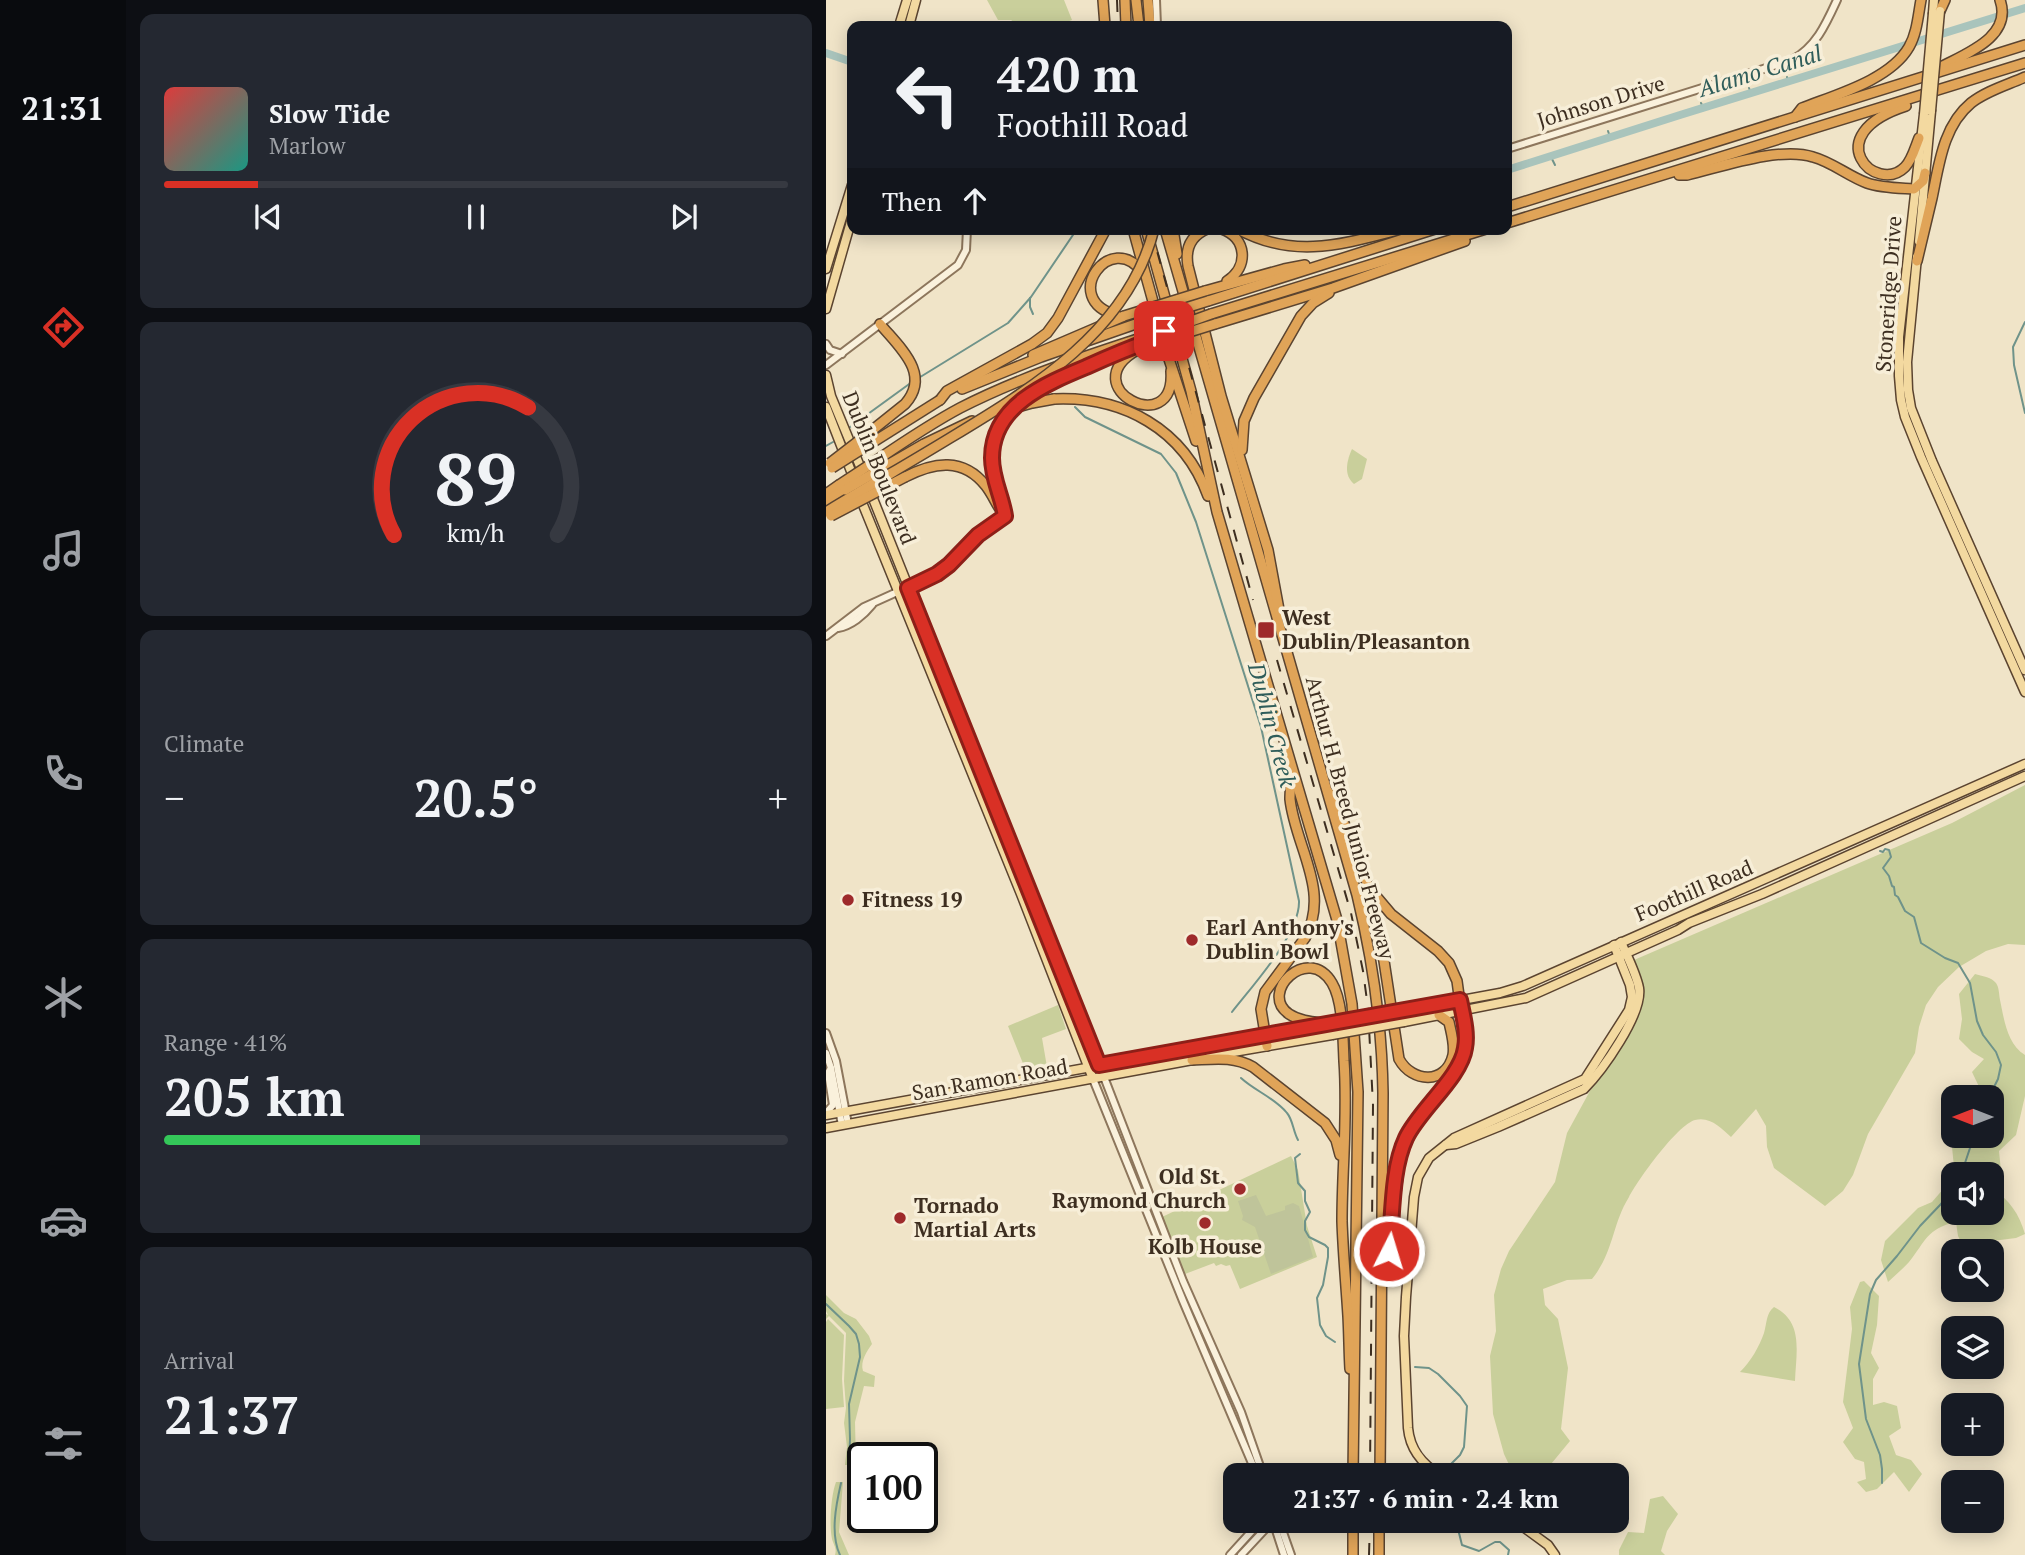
<!DOCTYPE html>
<meta charset="utf-8">
<style>
:root{--surface:#171b24;--page:#242831;--text:#f1f3f6;--muted:#9ea1a6;--line:#363941;--accent:#d93025}
body{margin:0;font-family:"PT Serif",serif;background:var(--page);color:var(--text);height:100vh;display:flex;flex-direction:column;font-size:26px;white-space:nowrap}
*{box-sizing:border-box;margin:0}
p{font-size:23px;color:var(--muted)}
.icon{flex:none;width:38px;height:38px;fill:none;stroke:currentColor;stroke-width:2;stroke-linecap:round;stroke-linejoin:round}
.map{position:relative;flex:1;overflow:hidden}
.drawer{display:flex;flex-direction:column;gap:14px;padding:14px;background:#0d0f14;width:700px}
.drawer>*{flex:none}
.hud{position:absolute;left:21px;top:21px;width:665px;height:214px;border-radius:14px;box-shadow:0 4px 18px #0003;background:#171b24;color:var(--text);overflow:hidden}
.needle{width:46px;rotate:270deg}
.controls{position:absolute;left:1115px;top:1085px;display:grid;gap:14px}
.controls a{display:grid;place-items:center;width:63px;height:63px;border-radius:14px;background:var(--surface);box-shadow:0 4px 18px #0003;font-size:35px}
.speed{position:absolute;left:21px;top:1442px;display:flex;gap:14px;font-size:35px;font-weight:700;text-align:center}
.speed>*{display:grid;place-content:center;width:91px;height:91px;border-radius:50%;background:var(--surface);box-shadow:0 4px 18px #0003;line-height:1}
.speed .limit{border:4px solid #111;border-radius:10px;background:#fff;color:#111}
.pin{position:absolute;display:grid;place-items:center;width:60px;height:60px;color:#fff;margin:-30px;border-radius:14px;box-shadow:0 4px 10px #0006}
.me{position:absolute;width:77px;margin:-38px;rotate:5deg;stroke-linejoin:round;filter:drop-shadow(0 0 5px #0008)}
.turn{display:flex;align-items:center;gap:24px;height:147px;padding:0 35px;font-size:32px}
.turn .icon{width:91px;height:91px;stroke-width:2.5}
.turn b{display:block;font-size:49px;line-height:60px}
.then{display:flex;align-items:center;height:66px;padding:0 35px;background:#0003;gap:14px;font-size:26px}
.big{font-size:52px;font-weight:700;line-height:1.1}
.drawer .widget{flex:1;display:flex;flex-direction:column;justify-content:center;gap:10px;min-width:0;padding:0 24px;border-radius:14px;background:var(--page)}
.drawer .dial{align-items:center;gap:0}
.dial svg{height:182px;overflow:visible;fill:none;stroke:var(--line);stroke-width:7;stroke-linecap:round;text-anchor:middle}
.dial text{fill:var(--text);stroke:none}
.song{display:flex;align-items:center;gap:21px}
.cover{width:84px;height:84px;border-radius:10px;background:linear-gradient(135deg,hsl(0 70% 55%),hsl(170 70% 35%))}
.played{height:7px;border-radius:4px;background:linear-gradient(90deg,var(--accent) 15%,var(--line) 15%)}
.keys{display:flex;justify-content:space-around;direction:ltr}
.heat{display:flex;justify-content:space-between;align-items:center;font-size:38px;direction:ltr}
.charge{height:10px;border-radius:5px;background:linear-gradient(90deg,#34c759 41%,var(--line) 0)}
.trip{position:absolute;left:397px;top:1463px;width:406px;height:70px;border-radius:14px;background:var(--surface);box-shadow:0 4px 18px #0003;font-weight:700;line-height:70px;text-align:center}
main{display:flex;flex:1;min-height:0}
.tabs{display:flex;flex-direction:column;width:126px;justify-content:space-around;align-items:center;background:#090b0e;color:var(--muted)}
.tabs .icon{width:49px;height:49px}
.tabs .active{color:var(--accent)}
.tabs b{font-size:32px;color:var(--text)}
.map>svg:first-child{display:block}
</style>
<main>
<nav class="tabs">
<b>21:31</b>
<svg class="icon active" aria-label="directions" viewBox="0 0 24 24"><path d="M12 3l9 9-9 9-9-9zM9 14v-3h6M13 9l2 2-2 2"/></svg>
<svg class="icon" aria-label="music" viewBox="0 0 24 24"><path d="M9 18V5l10-2v13"/><circle cx="6" cy="18" r="3"/><circle cx="16" cy="16" r="3"/></svg>
<svg class="icon" aria-label="phone" viewBox="0 0 24 24"><path d="M5 4h4l2 5-3 2q2 4 5 5l2-3 5 2v4C11 20 4 13 5 4z"/></svg>
<svg class="icon" aria-label="climate" viewBox="0 0 24 24"><path d="M12 3v18M4 7l16 10M4 17L20 7"/></svg>
<svg class="icon" aria-label="car" viewBox="0 0 24 24"><path d="M5 17H2v-5l4-1 3-4h7l3 4 3 1v5h-3M9 17h6M6 11h13"/><circle cx="7" cy="17" r="2"/><circle cx="17" cy="17" r="2"/></svg>
<svg class="icon" aria-label="filters" viewBox="0 0 24 24"><path d="M4 7h16M4 17h16"/><circle cx="9" cy="7" r="2"/><circle cx="15" cy="17" r="2"/></svg>
</nav>
<section class="drawer">
<div class="widget">
<div class="song"><i class="cover"></i><div><b>Slow Tide</b><p>Marlow</p></div></div>
<div class="played"></div>
<div class="keys"><svg class="icon" aria-label="previous" viewBox="0 0 24 24"><path d="M18 5L8 12l10 7zM5 5v14"/></svg><svg class="icon" aria-label="pause" viewBox="0 0 24 24"><path d="M8 5v14M16 5v14"/></svg><svg class="icon" aria-label="next" viewBox="0 0 24 24"><path d="M6 5l10 7-10 7zM19 5v14"/></svg></div>
</div>
<div class="widget dial"><svg viewBox="0 0 100 80">
<path d="M14 69A42 42 0 1 1 86 69"/>
<path d="M14 69A42 42 0 0 1 73 13" stroke="#d93025"/>
<text x="50" y="56" font-size="32" font-weight="700">89</text>
<text x="50" y="72" font-size="11">km/h</text>
</svg></div>
<div class="widget"><p>Climate</p>
<div class="heat"><a>−</a><b class="big">20.5°</b><a>+</a></div>
</div>
<div class="widget"><p>Range · 41%</p><b class="big">205 km</b><div class="charge"></div></div>
<div class="widget"><p>Arrival</p><b class="big">21:37</b></div>
</section>
<div class="map">
<svg width="1199" height="1555" viewBox="0 0 1199 1555">
<rect width="100%" height="100%" fill="#f0e4c8"/>
<g fill="#c9cf9b">
<polygon points="161,0 238,0 246,20 230,26 193,26 185,20 172,20"/>
<path d="M 526,449 L 541,459 L 536,479 L 528,484 C 517,475 521,460 526,449 Z"/>
<path d="M 1199,785 L 1199,945 L 1182,944 L 1160,951 L 1133,967 L 1112,987 L 1100,1005 L 1093,1027 L 1089,1053 L 1042,1134 L 1027,1175 L 1017,1191 L 999,1206 L 948,1168 L 941,1147 L 940,1126 L 930,1109 L 905,1137 C 895,1128 884,1116 869,1120 C 851,1125 812,1180 803,1197 C 786,1224 788,1252 766,1279 L 741,1280 L 717,1289 L 719,1305 L 732,1319 L 742,1368 L 735,1429 L 744,1441 L 716,1475 L 688,1475 L 678,1454 L 667,1414 L 664,1356 L 670,1331 L 668,1295 L 675,1269 L 683,1251 L 729,1182 L 741,1133 L 765,1089 L 812,1017 C 820,996 816,980 808,960 L 1126,823 Z"/>
<path d="M 1149,974 C 1156,976 1165,977 1170,983 C 1173,987 1173,994 1174,1000 C 1178,1019 1181,1044 1199,1055 L 1199,1096 L 1190,1135 L 1173,1151 L 1175,1171 L 1158,1174 L 1127,1174 L 1127,1213 L 1166,1213 L 1166,1189 C 1184,1200 1193,1214 1199,1234 L 1190,1238 L 1166,1241 L 1151,1251 L 1129,1251 L 1137,1246 L 1132,1236 L 1130,1222 C 1100,1229 1100,1241 1083,1262 C 1077,1269 1069,1275 1062,1282 L 1055,1260 L 1059,1241 L 1092,1208 L 1106,1202 L 1119,1187 L 1128,1167 L 1126,1147 L 1136,1136 L 1166,1136 L 1166,1097 L 1158,1097 L 1146,1072 L 1158,1059 L 1146,1052 L 1133,1039 L 1136,1019 L 1133,994 Z"/>
<polygon points="232,1005 240,1029 216,1038 221,1067 200,1071 182,1026"/>
<polygon points="465,1156 472,1170 481,1226 491,1257 414,1289 404,1265 400,1266 395,1264 390,1266 388,1263 359,1274 336,1217"/>
<polygon points="1038,1281 1053,1296 1051,1325 1045,1353 1053,1368 1047,1379 1047,1405 1058,1402 1071,1406 1075,1428 1063,1436 1070,1455 1085,1460 1096,1474 1083,1492 1068,1472 1051,1489 1040,1492 1031,1482 1040,1479 1038,1462 1029,1459 1017,1442 1027,1428 1017,1402 1026,1329 1024,1307 1034,1282"/>
<path d="M 0,1295 L 18,1313 L 30,1319 L 43,1336 L 46,1344 C 41,1351 34,1361 37,1371 L 49,1376 L 48,1387 L 38,1386 L 29,1422 L 30,1465 L 19,1465 L 21,1447 L 18,1423 L 20,1408 L 18,1381 L 20,1333 L 3,1316 L 0,1319 L 0,1314 L 2,1315 L 0,1311 Z"/>
<path d="M 948,1307 C 978,1322 970,1352 969,1381 L 914,1372 C 925,1361 933,1347 938,1333 C 941,1323 940,1313 948,1307 Z"/>
<polygon points="2,1319 18,1335 16,1379 18,1407 0,1409 0,1322"/>
<path d="M 10,1482 L 17,1482 L 13,1532 L 23,1555 L 9,1555 C 11,1548 8,1546 6,1539 C 3,1525 5,1495 10,1482 Z"/>
<polygon points="837,1496 852,1514 841,1531 835,1551 839,1555 793,1555 793,1550 802,1532 818,1533 824,1499"/>
</g>
<polygon fill="#bfc49a" points="430,1195 440,1216 459,1210 459,1206 467,1203 473,1206 487,1257 445,1274 429,1227 416,1220 417,1216 412,1201"/>
<g fill="none" stroke-linecap="round" stroke-linejoin="round">
<g stroke="#6f938a" stroke-width="2">
<polyline points="961,77 962,81"/>
<polyline points="923,88 925,93"/>
<polyline points="875,103 877,107"/>
<polyline points="782,131 784,137"/>
<polyline points="725,157 729,165"/>
<polyline points="204,298 204,307 207,314"/>
<polyline points="1199,322 1187,347 1188,365 1199,413"/>
<polyline points="91,379 182,323 205,297 251,229"/>
<path d="M 249,407 L 259,417 L 335,454 L 350,473 L 370,522 L 435,727 L 473,901 C 474,934 427,985 406,1012"/>
<polyline points="24,427 86,382"/>
<polyline points="0,446 7,442"/>
<polyline points="1054,851 1057,852 1059,849 1063,850 1065,857 1057,868 1063,876 1066,886 1068,887 1069,895 1072,897 1079,911 1088,917 1095,943 1119,958 1132,963 1144,983 1151,1021 1157,1035 1170,1052 1175,1065 1172,1079 1163,1097"/>
<path d="M 415,1078 C 429,1091 449,1098 461,1113 C 467,1120 467,1131 472,1140"/>
<polyline points="474,1154 469,1158 472,1183 479,1191 479,1201 484,1212 479,1221 479,1230 483,1237 499,1245 502,1248 502,1257 497,1285 491,1298 494,1325 500,1336 509,1342"/>
<polyline points="1133,1174 1138,1166 1148,1136"/>
<polyline points="0,1304 23,1326 30,1334 33,1344 34,1357 23,1404 24,1439 23,1464"/>
<polyline points="589,1367 603,1368 612,1374 634,1396 641,1406 638,1447 634,1455 625,1464 626,1475"/>
<polyline points="1056,1483 1056,1469 1054,1455 1040,1419 1033,1364 1044,1294 1050,1280 1071,1256 1094,1226 1115,1204 1127,1184"/>
<polyline points="630,1521 636,1545 653,1551 669,1542 674,1542 683,1550 682,1555"/>
<path d="M 14,1555 C 4,1534 10,1505 15,1483"/>
</g>
<g stroke="#a9c4bc" stroke-width="8">
<polyline points="0,53 26,62"/>
<polyline points="681,170 854,115 1199,8"/>
</g>
<g stroke="#8d765c" stroke-width="10">
<g id="minor">
<polyline points="330,0 331,26"/>
<path d="M 681,149 L 966,60 C 990,47 1000,24 1011,0"/>
<polyline points="0,344 4,350 16,354"/>
<polyline points="0,365 132,265 140,250 141,229"/>
<path d="M 12,628 C 25,626 38,615 46,605"/>
<polyline points="0,636 38,607 111,574 123,565 152,535 179,516"/>
<polyline points="0,1033 10,1061 22,1124"/>
<polyline points="0,1053 5,1068 16,1125"/>
<polyline points="278,1077 357,1281 415,1412 437,1475"/>
<polyline points="267,1079 357,1301 431,1475"/>
<polyline points="0,1113 7,1105 2,1073 5,1068"/>
<polyline points="447,1521 458,1555"/>
<polyline points="453,1521 465,1555"/>
<polyline points="404,1555 435,1521"/>
<polyline points="415,1555 443,1525 444,1521"/>
</g>
</g>
<g stroke="#5b4430" stroke-width="11">
<g id="major">
<polyline points="1107,13 1108,0"/>
<polyline points="73,26 81,0"/>
<polyline points="83,26 90,0"/>
<polyline points="1098,114 1073,337 1073,376 1075,400 1079,417 1095,457 1199,692"/>
<polyline points="1093,241 1105,111"/>
<polyline points="1091,257 1081,362 1082,390 1085,408 1106,461 1199,670"/>
<polyline points="0,269 26,185"/>
<polyline points="0,309 26,218"/>
<polyline points="0,375 5,396 38,476"/>
<polyline points="0,407 28,479"/>
<polyline points="44,491 278,1077"/>
<polyline points="33,495 195,894 267,1079"/>
<polyline points="576,1011 674,993 697,986 1199,764"/>
<polyline points="578,1022 700,998 852,930 863,923 936,894 1199,776"/>
<polyline points="384,1056 506,1035"/>
<polyline points="0,1115 498,1025"/>
<polyline points="0,1128 372,1059"/>
<path d="M 620,1145 L 630,1144 L 672,1127 L 758,1089 C 776,1071 817,1014 813,988 C 810,973 801,956 795,942"/>
<path d="M 614,1475 C 596,1464 584,1450 582,1428 L 578,1336 L 580,1297 L 588,1197 L 592,1177 L 603,1158 L 628,1138 L 759,1079 L 803,1010 L 806,997 L 804,985 L 788,945"/>
<polyline points="689,1521 722,1545 729,1555"/>
</g>
</g>
<g stroke="#5b4430" stroke-width="12">
<g id="highway">
<polyline points="277,0 279,26"/>
<polyline points="299,0 300,26"/>
<polyline points="310,0 313,26"/>
<polyline points="322,0 324,26"/>
<polyline points="1114,11 1119,0"/>
<path d="M 1115,67 C 1139,54 1187,37 1174,0"/>
<path d="M 1080,106 C 990,135 1050,196 1079,167 C 1086,160 1089,148 1093,138"/>
<path d="M 969,117 L 976,108 C 1009,95 1064,80 1083,47 C 1091,33 1092,16 1095,0"/>
<path d="M 853,175 L 861,175 C 895,167 954,146 987,157 C 1006,162 1022,176 1041,183 C 1055,188 1073,188 1088,189 L 1097,181 L 1099,173"/>
<polyline points="681,207 1199,45"/>
<polyline points="681,223 1199,63"/>
<polyline points="307,229 342,356 370,441"/>
<polyline points="320,229 365,391 391,512 511,920 526,1004 532,1092 527,1475"/>
<path d="M 339,229 L 531,895 C 547,961 556,1026 557,1093 L 554,1475"/>
<polyline points="347,229 351,254"/>
<path d="M 381,229 C 364,236 359,249 362,266 L 395,396 L 442,550 L 454,615"/>
<path d="M 396,229 C 421,238 423,267 401,281"/>
<path d="M 412,229 C 469,260 517,244 576,229"/>
<path d="M 1091,261 C 1096,240 1101,219 1106,198 C 1113,165 1117,126 1145,103 C 1160,91 1181,85 1199,77"/>
<polyline points="379,291 458,269 479,265"/>
<polyline points="382,301 609,229"/>
<polyline points="385,314 660,229"/>
<path d="M 290,315 C 233,299 285,228 317,273"/>
<polyline points="389,324 507,288 639,241"/>
<path d="M 311,350 C 246,387 350,441 345,371"/>
<polyline points="207,355 298,316"/>
<polyline points="136,389 215,357 321,320"/>
<path d="M 228,399 C 297,396 358,429 382,496"/>
<polyline points="114,400 121,391 206,344 221,333 232,318 280,229"/>
<path d="M 39,436 L 79,404 C 106,374 73,347 54,324"/>
<polyline points="416,450 418,421 428,398 475,316 487,303 503,293"/>
<path d="M 48,462 C 76,443 104,424 134,408 C 195,377 259,356 324,335"/>
<polyline points="48,473 98,444 146,421"/>
<path d="M 79,477 C 108,462 137,457 160,486 C 167,495 171,506 178,515"/>
<polyline points="0,494 13,485"/>
<polyline points="0,501 19,490"/>
<path d="M 179,516 C 176,495 164,476 166,454 C 171,405 218,384 258,367 C 280,358 301,349 323,341"/>
<path d="M 502,792 L 509,800 L 543,888 L 558,961 L 573,1059 C 586,1083 620,1085 627,1055 C 629,1044 625,1032 623,1022 L 613,1015"/>
<polyline points="543,888 565,914 612,951 623,963 631,981 640,1047 635,1063 586,1127 575,1151 560,1272"/>
<path d="M 504,1024 C 491,1022 475,1022 463,1014 C 432,993 482,943 506,983 C 517,1001 517,1039 518,1061 C 522,1114 516,1168 516,1221 C 517,1252 520,1284 522,1316 C 523,1334 523,1352 524,1369"/>
<path d="M 441,1046 L 435,1009 L 439,992 L 479,938 C 505,891 469,846 464,799 C 464,792 465,784 465,777"/>
<path d="M 366,1060 C 389,1059 407,1056 427,1067 L 499,1123 L 510,1140 L 514,1155"/>
<polyline points="527,1555 527,1521"/>
<polyline points="553,1555 553,1521"/>
</g>
</g>
<use href="#minor" stroke="#faf1dc" stroke-width="6"/>
<use href="#major" stroke="#f3d9a0" stroke-width="8"/>
<use href="#highway" stroke="#e0a458" stroke-width="9"/>
<g stroke="#3d2e20" stroke-width="2" stroke-dasharray="12 12" stroke-linecap="butt">
<polyline points="291,0 292,26"/>
<polyline points="325,229 427,600"/>
<polyline points="451,660 525,913 537,971 542,1008 547,1105 544,1475"/>
<polyline points="543,1555 544,1521"/>
</g>
<g stroke="#5b4430" stroke-width="11" stroke-linecap="butt">
<g id="major-bridge">
<polyline points="1105,111 1114,11"/>
<polyline points="1098,114 1107,13"/>
<polyline points="504,1024 576,1011"/>
<polyline points="506,1035 578,1022"/>
</g>
</g>
<g stroke="#5b4430" stroke-width="12" stroke-linecap="butt">
<g id="highway-bridge">
<polyline points="298,316 379,291"/>
<polyline points="321,320 382,301"/>
<polyline points="325,340 338,331 385,314"/>
<polyline points="328,343 389,324"/>
<polyline points="174,412 206,403 228,399"/>
<polyline points="4,463 39,436"/>
<polyline points="6,468 114,400"/>
<polyline points="13,485 48,462"/>
<polyline points="19,490 48,473"/>
<path d="M 0,512 C 41,487 83,463 124,438 C 207,388 303,330 328,229"/>
<polyline points="5,516 79,477"/>
</g>
</g>
<use href="#major-bridge" stroke="#f3d9a0" stroke-width="8"/>
<use href="#highway-bridge" stroke="#e0a458" stroke-width="9"/>
</g>
<g fill="none" stroke-linecap="round" stroke-linejoin="round">
<g stroke="#8d1f18" stroke-width="18">
<path id="route" d="M 338,331 L 326,340 C 303,348 282,357 260,367 C 219,384 166,406 166,458 C 166,479 176,496 179,516 L 152,535 L 123,565 L 111,574 L 82,588 L 273,1065 L 634,1000 C 637,1015 642,1033 639,1048 C 635,1077 593,1110 580,1138 C 565,1170 567,1216 563,1251"/>
</g>
<use href="#route" stroke="#d93025" stroke-width="12"/>
</g>
<g fill="#9e2a2b" stroke="#f7eed8" stroke-width="2.5">
<rect x="431" y="621" width="18" height="18" rx="3.5"/>
<circle cx="22" cy="900" r="7"/>
<circle cx="366" cy="940" r="7"/>
<circle cx="414" cy="1189" r="7"/>
<circle cx="74" cy="1218" r="7"/>
<circle cx="379" cy="1223" r="7"/>
</g>
<g text-anchor="middle" stroke-width="7" stroke-linejoin="round" paint-order="stroke">
<g font-size="21" fill="#3d2e20" stroke="#f7eed8">
<text transform="translate(775 102) rotate(-17)" y="7">Johnson Drive</text>
<text transform="translate(1063 294) rotate(-86)" y="7">Stoneridge Drive</text>
<text transform="translate(53 468) rotate(68)" y="7">Dublin Boulevard</text>
<text transform="translate(524 818) rotate(75)" y="7">Arthur H. Breed Junior Freeway</text>
<text transform="translate(868 891) rotate(-23)" y="7">Foothill Road</text>
<text transform="translate(164 1080) rotate(-10)" y="7">San Ramon Road</text>
</g>
<g font-size="21" font-weight="bold" fill="#3d2e20" stroke="#f7eed8" text-anchor="start">
<text x="456" y="625">West<tspan x="456" dy="24">Dublin/Pleasanton</tspan></text>
<text x="36" y="907">Fitness 19</text>
<text x="380" y="935">Earl Anthony's<tspan x="380" dy="24">Dublin Bowl</tspan></text>
<text x="400" y="1184" text-anchor="end">Old St.<tspan x="400" dy="24">Raymond Church</tspan></text>
<text x="88" y="1213">Tornado<tspan x="88" dy="24">Martial Arts</tspan></text>
<text x="379" y="1254" text-anchor="middle">Kolb House</text>
</g>
<g font-size="23" font-style="italic" fill="#2f5d5a" stroke="#f7eed8">
<text transform="translate(934 71) rotate(-17)" y="8">Alamo Canal</text>
<text transform="translate(446 725) rotate(75)" y="8">Dublin Creek</text>
</g>
</g>
</svg>
<div class="controls">
<a><svg class="needle" viewBox="-14 -14 28 28"><path d="M0-13l5 13h-10z" fill="#e53935"/><path d="M0 13l5-13h-10z" fill="#9ea1a6"/></svg></a>
<a><svg class="icon" aria-label="sound" viewBox="0 0 24 24"><path d="M4 9h4l5-4v14l-5-4H4zM17 9q2 3 0 6"/></svg></a>
<a><svg class="icon" aria-label="search" viewBox="0 0 24 24"><circle cx="10" cy="10" r="6"/><path d="M15 15l6 6"/></svg></a>
<a><svg class="icon" aria-label="layers" viewBox="0 0 24 24"><path d="M12 4l9 5-9 5-9-5zM3 14l9 5 9-5"/></svg></a>
<a>+</a>
<a>−</a>
</div>
<div class="speed"><div class="limit">100</div></div>
<div class="pin" style="left:338px;top:331px;background:#d93025"><svg class="icon" aria-label="arrive" viewBox="0 0 24 24"><path d="M6 21V4h12l-3 4 3 4H6"/></svg></div>
<svg class="me" style="left:563px;top:1251px" viewBox="-20 -20 40 40"><circle r="17" fill="#d93025" stroke="#fff" stroke-width="3"/><path d="M0-11L8 9 0 5-8 9z" fill="#fff"/></svg>
<div class="trip">21:37 · 6 min · 2.4 km</div>
<div class="hud">
<div class="turn"><svg class="icon" aria-label="left" viewBox="0 0 24 24"><path d="M17 20v-9H6M10 6l-5 5 5 5"/></svg><div><b>420 m</b>Foothill Road</div></div>
<div class="then">Then<svg class="icon" aria-label="ahead" viewBox="0 0 24 24"><path d="M12 20V5M6 11l6-6 6 6"/></svg></div>
</div>
</div>
</main>
